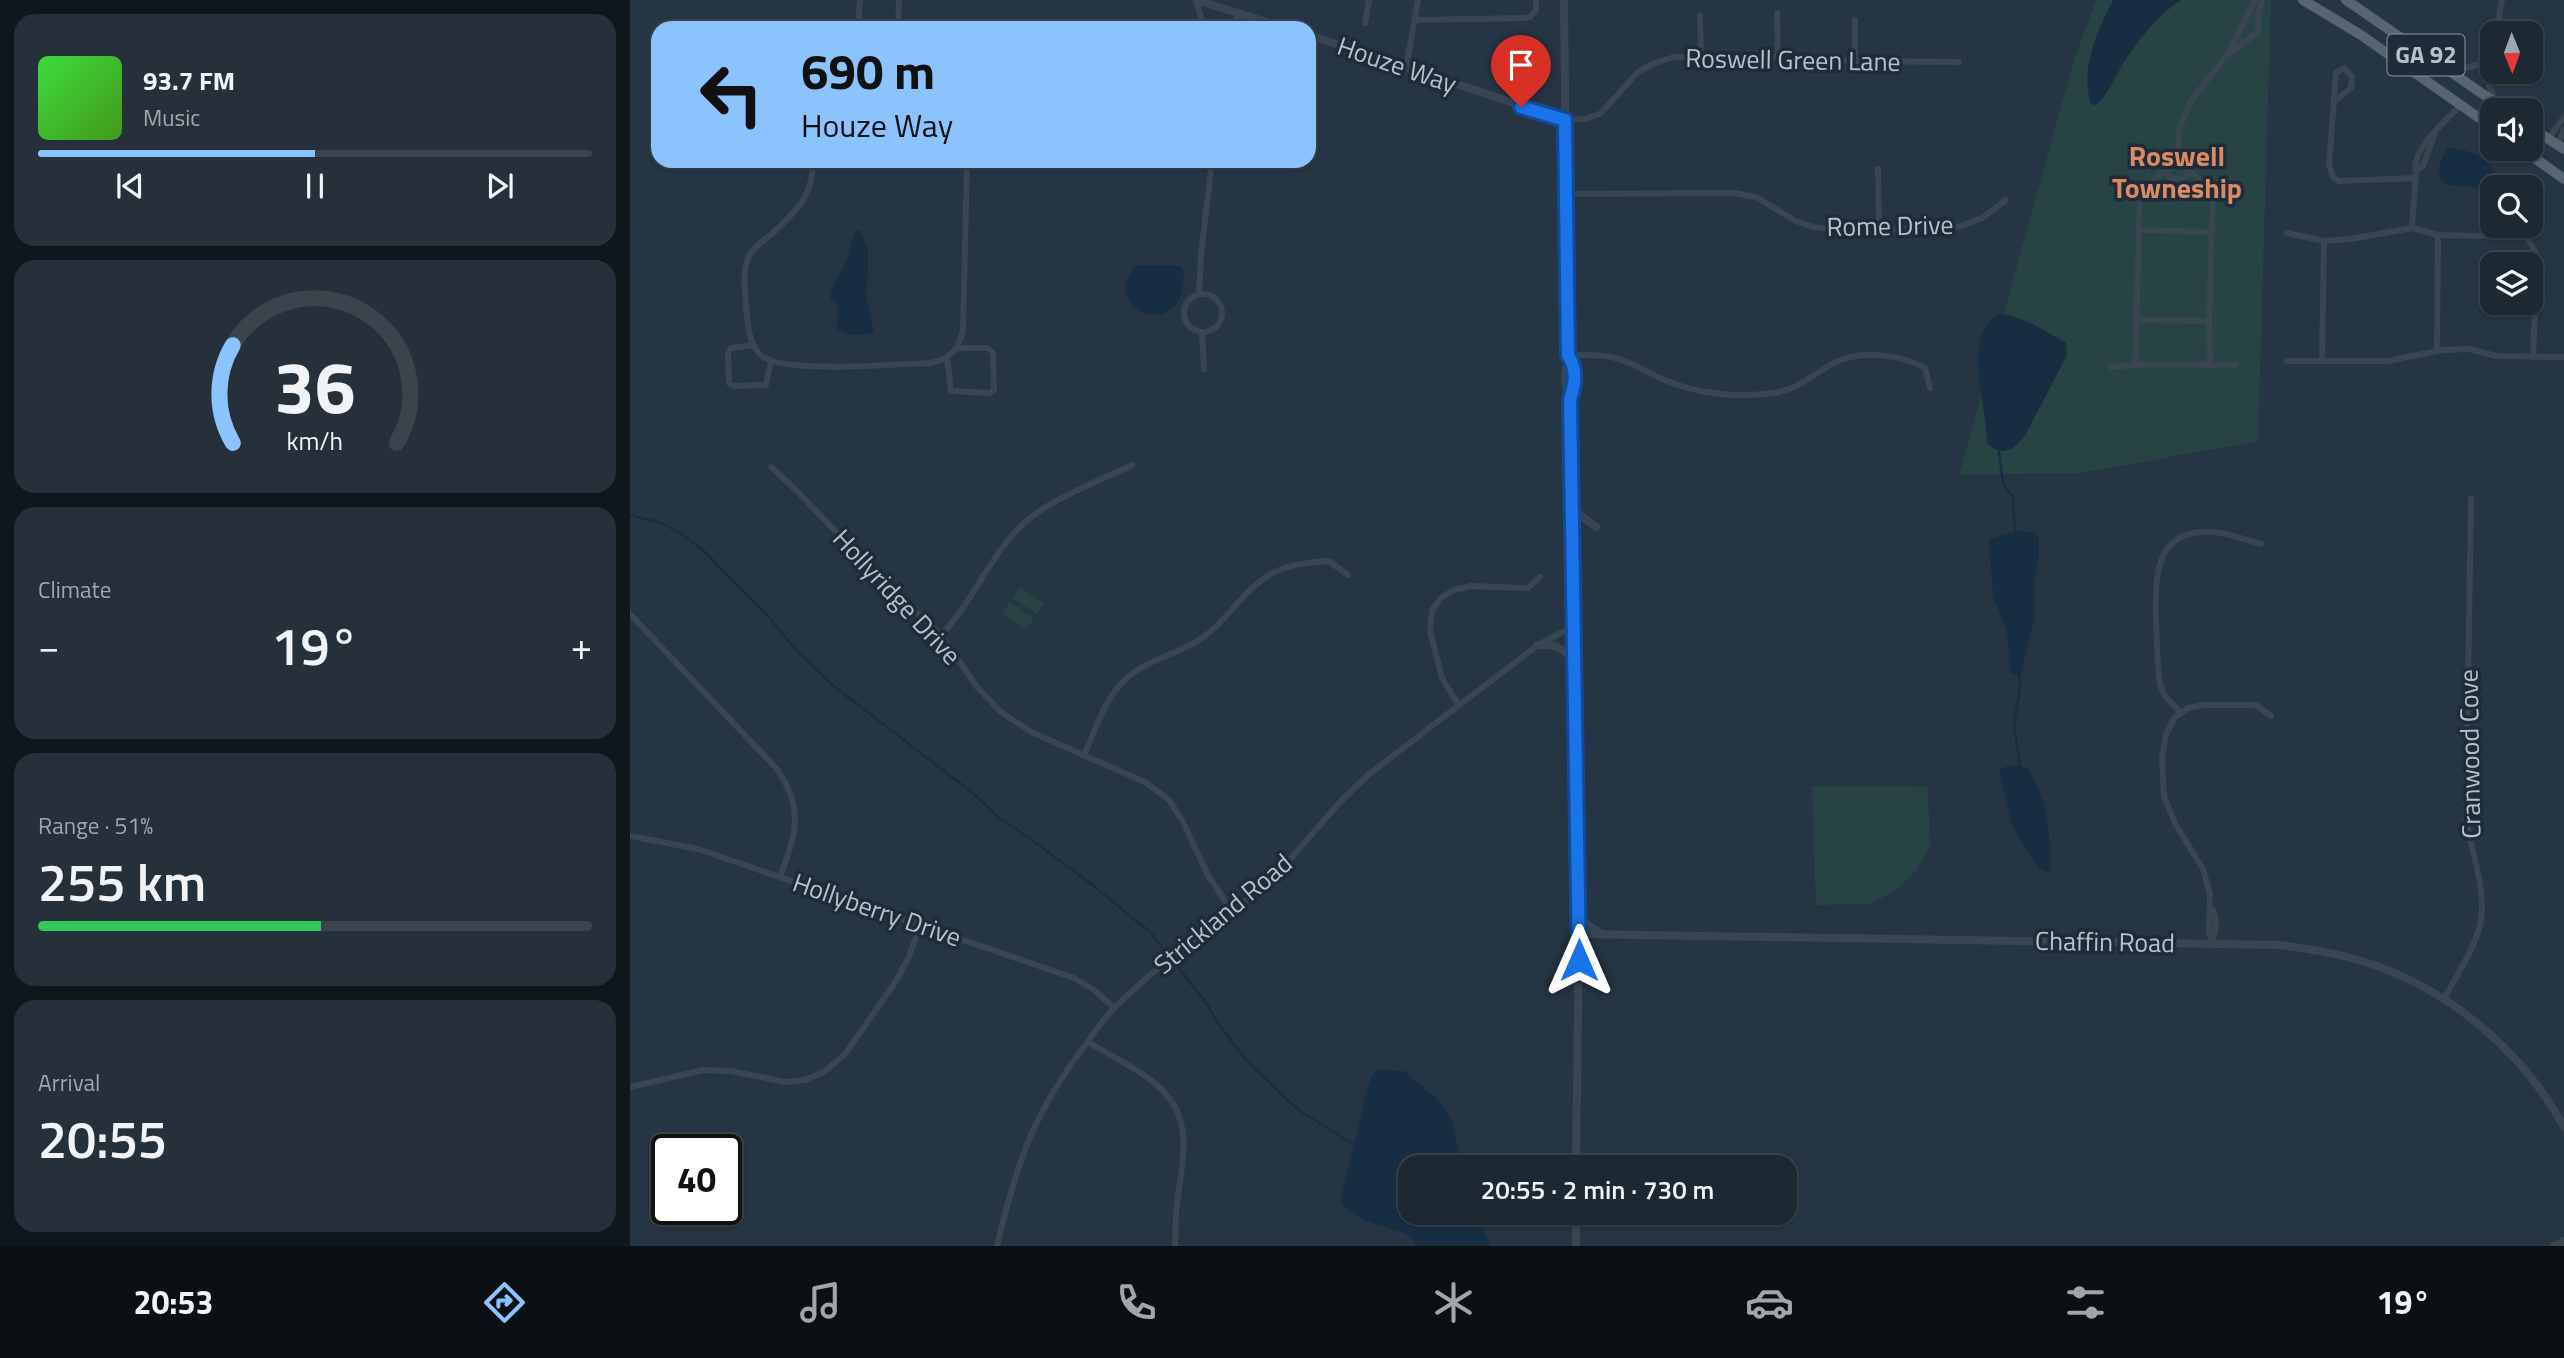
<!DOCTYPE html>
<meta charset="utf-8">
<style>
:root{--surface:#1c2832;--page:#25303a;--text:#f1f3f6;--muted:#a0a6ac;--line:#3a444d;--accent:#8ac3fe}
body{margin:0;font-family:"Titillium Web",sans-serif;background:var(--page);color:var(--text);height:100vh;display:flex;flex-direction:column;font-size:26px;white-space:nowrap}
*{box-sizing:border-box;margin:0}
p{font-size:23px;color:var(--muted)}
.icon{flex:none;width:38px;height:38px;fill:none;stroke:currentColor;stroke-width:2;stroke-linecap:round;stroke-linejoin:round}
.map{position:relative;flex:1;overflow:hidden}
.panel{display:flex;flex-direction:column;gap:14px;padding:14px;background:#0f161c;width:630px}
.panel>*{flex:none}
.hud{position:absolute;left:21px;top:21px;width:665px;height:147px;border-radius:21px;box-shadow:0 2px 5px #0004,0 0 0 2px var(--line);background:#8ac3fe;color:#111;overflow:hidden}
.needle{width:46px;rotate:179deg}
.tools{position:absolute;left:1850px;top:21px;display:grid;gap:14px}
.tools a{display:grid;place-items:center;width:63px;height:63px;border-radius:14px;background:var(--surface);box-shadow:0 2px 5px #0004,0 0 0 2px var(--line);font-size:35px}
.speed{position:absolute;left:21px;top:1134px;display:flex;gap:14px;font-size:35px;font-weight:700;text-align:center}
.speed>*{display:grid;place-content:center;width:91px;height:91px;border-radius:50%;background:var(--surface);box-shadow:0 2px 5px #0004,0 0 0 2px var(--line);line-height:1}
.speed .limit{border:4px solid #111;border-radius:10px;background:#fff;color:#111}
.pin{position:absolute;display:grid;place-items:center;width:60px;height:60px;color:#fff;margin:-72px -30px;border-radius:50% 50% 50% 0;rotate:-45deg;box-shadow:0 0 7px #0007}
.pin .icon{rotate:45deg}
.me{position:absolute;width:77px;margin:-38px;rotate:0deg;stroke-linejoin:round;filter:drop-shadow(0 0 5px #0008)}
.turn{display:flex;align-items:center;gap:24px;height:147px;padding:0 35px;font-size:32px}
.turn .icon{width:91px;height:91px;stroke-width:2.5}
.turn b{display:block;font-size:49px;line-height:60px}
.big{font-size:52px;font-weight:600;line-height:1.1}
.panel .tile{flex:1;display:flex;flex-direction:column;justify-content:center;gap:10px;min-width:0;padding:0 24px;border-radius:21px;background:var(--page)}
.panel .dial{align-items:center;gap:0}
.dial svg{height:182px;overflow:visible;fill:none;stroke:var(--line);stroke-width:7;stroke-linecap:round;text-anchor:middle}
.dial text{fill:var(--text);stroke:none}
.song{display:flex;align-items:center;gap:21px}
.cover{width:84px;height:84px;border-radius:10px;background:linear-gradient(135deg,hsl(120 70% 55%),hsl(100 70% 35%))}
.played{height:7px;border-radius:4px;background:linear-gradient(90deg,var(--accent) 50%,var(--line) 50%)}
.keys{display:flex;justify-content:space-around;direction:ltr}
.heat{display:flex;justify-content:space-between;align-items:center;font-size:38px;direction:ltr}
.charge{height:10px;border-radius:5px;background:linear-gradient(90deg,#34c759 51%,var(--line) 0)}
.trip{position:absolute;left:768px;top:1155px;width:399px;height:70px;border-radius:21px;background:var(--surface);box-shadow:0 2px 5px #0004,0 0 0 2px var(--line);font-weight:600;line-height:70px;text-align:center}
.tabs{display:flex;height:112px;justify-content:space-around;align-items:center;background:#0b1014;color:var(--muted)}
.tabs .icon{width:49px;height:49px}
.tabs .selected{color:var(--accent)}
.tabs b{font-size:32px;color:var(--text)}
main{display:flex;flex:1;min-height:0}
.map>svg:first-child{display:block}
</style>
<main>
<section class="panel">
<div class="tile">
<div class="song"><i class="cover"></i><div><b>93.7 FM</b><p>Music</p></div></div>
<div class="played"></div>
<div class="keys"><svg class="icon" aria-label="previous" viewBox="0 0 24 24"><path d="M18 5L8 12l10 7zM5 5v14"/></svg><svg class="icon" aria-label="pause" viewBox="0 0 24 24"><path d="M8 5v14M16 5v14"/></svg><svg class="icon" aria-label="next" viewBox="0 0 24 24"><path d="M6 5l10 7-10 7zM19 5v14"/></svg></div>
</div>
<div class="tile dial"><svg viewBox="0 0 100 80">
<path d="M14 69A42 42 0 1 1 86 69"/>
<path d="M14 69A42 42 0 0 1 14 26" stroke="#8ac3fe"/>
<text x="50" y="56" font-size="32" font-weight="700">36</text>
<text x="50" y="72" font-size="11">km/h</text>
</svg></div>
<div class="tile"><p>Climate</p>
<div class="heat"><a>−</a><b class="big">19°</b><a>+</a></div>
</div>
<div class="tile"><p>Range · 51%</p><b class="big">255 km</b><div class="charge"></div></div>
<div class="tile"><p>Arrival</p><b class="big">20:55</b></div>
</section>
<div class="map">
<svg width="1934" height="1246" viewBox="0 0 1934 1246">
<rect width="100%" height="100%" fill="#253543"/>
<g fill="#274344">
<polygon points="1466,0 1641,0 1628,441 1452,473 1329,475 1444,60"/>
<polygon points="390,587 414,603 407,614 382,598"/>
<polygon points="380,602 404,618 397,629 372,614"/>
<polygon points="1182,786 1298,787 1300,846 1287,869 1270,887 1241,904 1186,905"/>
</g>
<g fill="#172d42">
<path d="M 1483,0 L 1551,0 C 1526,16 1505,44 1490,69 C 1483,81 1476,97 1466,105 L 1461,104 C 1450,68 1467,31 1483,0 Z"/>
<path d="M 1818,148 C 1837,147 1857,159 1868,174 L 1868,183 L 1859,189 L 1817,185 C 1803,175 1810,159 1818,148 Z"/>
<path d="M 230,230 L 238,251 L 237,299 L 244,332 C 232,336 216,336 206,329 L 209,306 L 200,298 C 203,283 211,273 217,259 C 221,249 220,240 226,231 Z"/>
<path d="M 506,265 L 539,265 L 551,267 L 553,270 C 561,345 465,314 506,265 Z"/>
<path d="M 1370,314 C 1394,317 1415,331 1436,343 L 1437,355 L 1396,434 C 1384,450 1374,458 1357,443 C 1358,408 1330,333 1370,314 Z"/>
<polygon points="1387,531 1404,533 1409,537 1409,556 1404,579 1405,616 1391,673 1386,675 1381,673 1377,632 1363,594 1359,539"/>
<path d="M 1382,765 L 1397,768 C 1418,799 1421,837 1420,873 L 1409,868 L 1382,826 L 1369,769 Z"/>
<path d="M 749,1069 L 774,1071 L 807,1099 L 823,1122 L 831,1167 L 780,1167 L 780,1213 L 846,1213 L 860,1246 L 785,1246 L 781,1236 C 757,1225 735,1226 713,1206 L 711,1199 L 737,1090 L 741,1078 Z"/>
</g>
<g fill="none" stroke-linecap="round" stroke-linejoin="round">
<g stroke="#172d42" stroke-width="2.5">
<polyline points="1369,452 1373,484 1383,497 1385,531"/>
<polyline points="0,515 31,523 52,534 73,550 138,616 166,650 205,687 344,794 369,818 388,830 460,883 521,933 577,1004 587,1022 616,1060 666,1108 724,1145"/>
<polyline points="1389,674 1390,686 1384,725 1390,767"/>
</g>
<g stroke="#394652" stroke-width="6">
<polyline points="566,0 574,28"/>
<polyline points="1147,13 1148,57"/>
<polyline points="1070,16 1071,57"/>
<polyline points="784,20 895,18 900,17 906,10 906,0"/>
<polyline points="1225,20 1225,61"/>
<polyline points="735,23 739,0"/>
<polyline points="228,28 230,0"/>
<polyline points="268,28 269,0"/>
<polyline points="599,28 611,14"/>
<polyline points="1866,33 1872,0"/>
<path d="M 1862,49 C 1854,69 1856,81 1865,100"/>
<polyline points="1599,54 1628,32 1628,15 1632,0"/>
<polyline points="1817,67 1829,69 1856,63"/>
<polyline points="776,68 788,0"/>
<polyline points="1704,102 1721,88 1722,77 1714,68 1706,73 1699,165 1703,177 1709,181 1786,178"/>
<polyline points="935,120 955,119 970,114 1008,72 1025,63 1044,57 1127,56 1225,61 1329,62"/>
<polyline points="1918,139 1934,117"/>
<polyline points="1928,145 1934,129"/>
<path d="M 183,161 C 183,196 168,209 144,232 C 137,238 129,243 123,250 C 111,264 115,289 116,307 C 118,323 118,345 132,356 C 155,374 267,364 301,363 L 314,359 L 323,352 L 327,348 L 333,331 L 337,161"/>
<polyline points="1548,161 1580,188 1583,198 1579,321 1580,364"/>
<polyline points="1548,161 1549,130 1560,102 1597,55 1625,0"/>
<polyline points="1248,169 1249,229"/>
<polyline points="1539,169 1537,173 1539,177 1551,180 1558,175 1557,168"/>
<polyline points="1786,171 1793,166 1804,136"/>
<polyline points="936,194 1104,193 1126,197 1166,221 1183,227 1216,230 1313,229 1331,226 1352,218 1376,200"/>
<path d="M 1782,228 L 1786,171 C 1781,149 1816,121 1831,105"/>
<polyline points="1509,230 1582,232"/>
<polyline points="1657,233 1694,241 1721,239 1782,228 1808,235 1896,237 1905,251 1907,260 1903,356"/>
<polyline points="1896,237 1911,208"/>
<polyline points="569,294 571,255 582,161"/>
<circle cx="573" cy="313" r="19"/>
<polyline points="1507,320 1579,321"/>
<polyline points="572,332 574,369"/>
<polyline points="124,345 101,348 98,353 99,383 104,386 136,385 141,361"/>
<polyline points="1807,351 1808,235"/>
<path d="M 938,355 C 952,355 968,354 981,357 C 999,360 1014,371 1030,378 C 1063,393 1100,397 1135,394 C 1166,392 1177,378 1202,364 C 1229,349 1270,354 1295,368 L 1300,388"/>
<polyline points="317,357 321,391 360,393 364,390 363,353 358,348 327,348"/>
<polyline points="1657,361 1758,361 1812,350 1840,349 1866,356 1934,357"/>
<polyline points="1692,361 1694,241"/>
<polyline points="1505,365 1510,196 1514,187 1548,161"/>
<polyline points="1480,367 1505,365 1605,365"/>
<polyline points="141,467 166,490 248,576 311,635 347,687 371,712 401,732 515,782 539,800 552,820 578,875 602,912"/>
<path d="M 0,614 L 146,768 C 175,808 166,834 150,877"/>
<path d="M 311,635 C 342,603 357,562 386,531 C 413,501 466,483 502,465"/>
<polyline points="829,706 812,678 800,631 802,610 812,597 824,590 841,586 898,588 910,577"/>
<path d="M 1551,713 L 1535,696 L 1530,685 C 1527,663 1527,642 1526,620 C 1525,577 1524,528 1583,532 C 1599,533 1615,540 1631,544"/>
<path d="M 454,755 C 465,732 473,703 491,684 C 513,659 548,656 575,636 C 599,618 614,589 641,574 C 658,564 679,563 699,561 L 718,575"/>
<polyline points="0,836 68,849 444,978 464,990 484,1008"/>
<path d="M 1581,908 C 1589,918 1586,931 1582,942"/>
<polyline points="1582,944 1579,931 1580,894 1573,869 1546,825 1534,797 1532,757 1536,734 1545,717 1558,708 1573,705 1626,705 1641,716"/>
<path d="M 1814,999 C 1826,976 1844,950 1850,925 C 1858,891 1840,850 1836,816 L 1841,499"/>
<path d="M 458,1042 C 481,1056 510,1069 530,1088 C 565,1121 552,1161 547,1203 C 545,1217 546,1232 545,1246"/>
<polyline points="0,1087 73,1070 101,1071 155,1082 175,1080 194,1072 216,1053 266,981 279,957 290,925"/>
<path d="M 367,1246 C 386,1166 401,1119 450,1052 C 461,1037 472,1020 486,1006 C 530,963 582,928 630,889 L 649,872 L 710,802 L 739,774 L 908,645 L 942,627"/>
</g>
<g stroke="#394652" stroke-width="8">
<polyline points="566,0 656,28"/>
<path d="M 934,0 L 938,355 C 934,370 933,384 940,399"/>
<polyline points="679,35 935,120"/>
<path d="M 938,355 C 947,369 946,383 940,399 L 940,530 L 949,934 L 946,1167"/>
<polyline points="940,503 950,515 966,527"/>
<path d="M 908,645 C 925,644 932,647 943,661"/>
<polyline points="950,915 956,923 971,934"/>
<path d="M 949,934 L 1650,945 C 1679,949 1707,953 1735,962 C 1818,988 1892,1050 1934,1127"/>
<polyline points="946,1213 946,1246"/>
<polyline points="1924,1246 1934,1241"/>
</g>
<g stroke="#576572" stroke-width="10">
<polyline points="1673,0 1731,35 1862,127"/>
<polyline points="1716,0 1876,110"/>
<polyline points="1900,127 1934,149"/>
<polyline points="1892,149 1934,179"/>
</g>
</g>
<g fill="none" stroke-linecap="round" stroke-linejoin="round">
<g stroke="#114b97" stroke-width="18">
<path id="route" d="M 891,107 L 935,120 L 938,355 C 947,369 946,383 940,399 L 949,960"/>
</g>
<use href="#route" stroke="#1a73e8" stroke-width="12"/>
</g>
<g text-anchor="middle" stroke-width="7" stroke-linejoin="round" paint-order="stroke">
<rect fill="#1e2b38" stroke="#8894a0" stroke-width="2" x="1757.5" y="34.5" width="77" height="41" rx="5"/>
<g font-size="24" font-weight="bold" fill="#b6c1cc">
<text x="1796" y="63">GA 92</text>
</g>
<g font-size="26" fill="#b6c1cc" stroke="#1e2b38">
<text transform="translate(1163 60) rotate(1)" y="9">Roswell Green Lane</text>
<text transform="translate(767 65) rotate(19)" y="9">Houze Way</text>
<text transform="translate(1260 226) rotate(-1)" y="9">Rome Drive</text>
<text transform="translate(267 597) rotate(47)" y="9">Hollyridge Drive</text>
<text transform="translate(1840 754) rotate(-91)" y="9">Cranwood Cove</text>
<text transform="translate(247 910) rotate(19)" y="9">Hollyberry Drive</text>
<text transform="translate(593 914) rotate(-40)" y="9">Strickland Road</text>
<text transform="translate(1475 942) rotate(1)" y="9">Chaffin Road</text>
</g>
<g font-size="28" font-weight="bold" fill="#dc8a62" stroke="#1e2b38">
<text x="1547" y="166">Roswell<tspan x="1547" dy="32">Towneship</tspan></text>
</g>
</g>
</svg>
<div class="tools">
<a><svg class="needle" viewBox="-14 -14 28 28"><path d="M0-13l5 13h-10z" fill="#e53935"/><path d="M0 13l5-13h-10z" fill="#a0a6ac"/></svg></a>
<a><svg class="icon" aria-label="sound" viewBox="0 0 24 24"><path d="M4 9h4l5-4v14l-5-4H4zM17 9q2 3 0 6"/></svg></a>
<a><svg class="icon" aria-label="search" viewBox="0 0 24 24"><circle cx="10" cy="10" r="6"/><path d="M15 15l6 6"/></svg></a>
<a><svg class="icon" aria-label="layers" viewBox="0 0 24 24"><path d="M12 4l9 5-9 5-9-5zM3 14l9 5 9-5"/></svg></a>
</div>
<div class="speed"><div class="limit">40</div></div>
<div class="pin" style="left:891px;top:107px;background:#d93025"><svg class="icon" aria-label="arrive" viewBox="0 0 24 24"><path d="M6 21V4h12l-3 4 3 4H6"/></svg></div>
<svg class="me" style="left:949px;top:960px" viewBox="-20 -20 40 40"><path d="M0-17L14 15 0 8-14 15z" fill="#1a73e8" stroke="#fff" stroke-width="4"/></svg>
<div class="trip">20:55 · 2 min · 730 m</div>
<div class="hud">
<div class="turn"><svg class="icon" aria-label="left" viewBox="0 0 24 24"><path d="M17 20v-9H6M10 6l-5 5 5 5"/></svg><div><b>690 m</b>Houze Way</div></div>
</div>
</div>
</main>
<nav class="tabs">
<b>20:53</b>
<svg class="icon selected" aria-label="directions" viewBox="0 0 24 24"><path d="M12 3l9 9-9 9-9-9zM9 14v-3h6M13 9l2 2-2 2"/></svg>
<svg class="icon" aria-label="music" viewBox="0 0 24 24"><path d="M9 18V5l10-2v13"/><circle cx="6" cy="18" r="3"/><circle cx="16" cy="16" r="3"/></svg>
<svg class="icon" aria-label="phone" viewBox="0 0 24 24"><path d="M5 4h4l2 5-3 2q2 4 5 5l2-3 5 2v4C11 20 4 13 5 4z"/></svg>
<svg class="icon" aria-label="climate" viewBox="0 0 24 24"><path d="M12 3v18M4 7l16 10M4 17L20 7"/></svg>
<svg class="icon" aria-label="car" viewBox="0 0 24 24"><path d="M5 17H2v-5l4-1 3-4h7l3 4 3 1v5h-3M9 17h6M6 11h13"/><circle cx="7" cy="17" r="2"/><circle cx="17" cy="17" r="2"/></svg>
<svg class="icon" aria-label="filters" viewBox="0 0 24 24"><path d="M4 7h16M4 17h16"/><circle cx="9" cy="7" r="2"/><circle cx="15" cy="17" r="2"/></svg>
<b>19°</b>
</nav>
